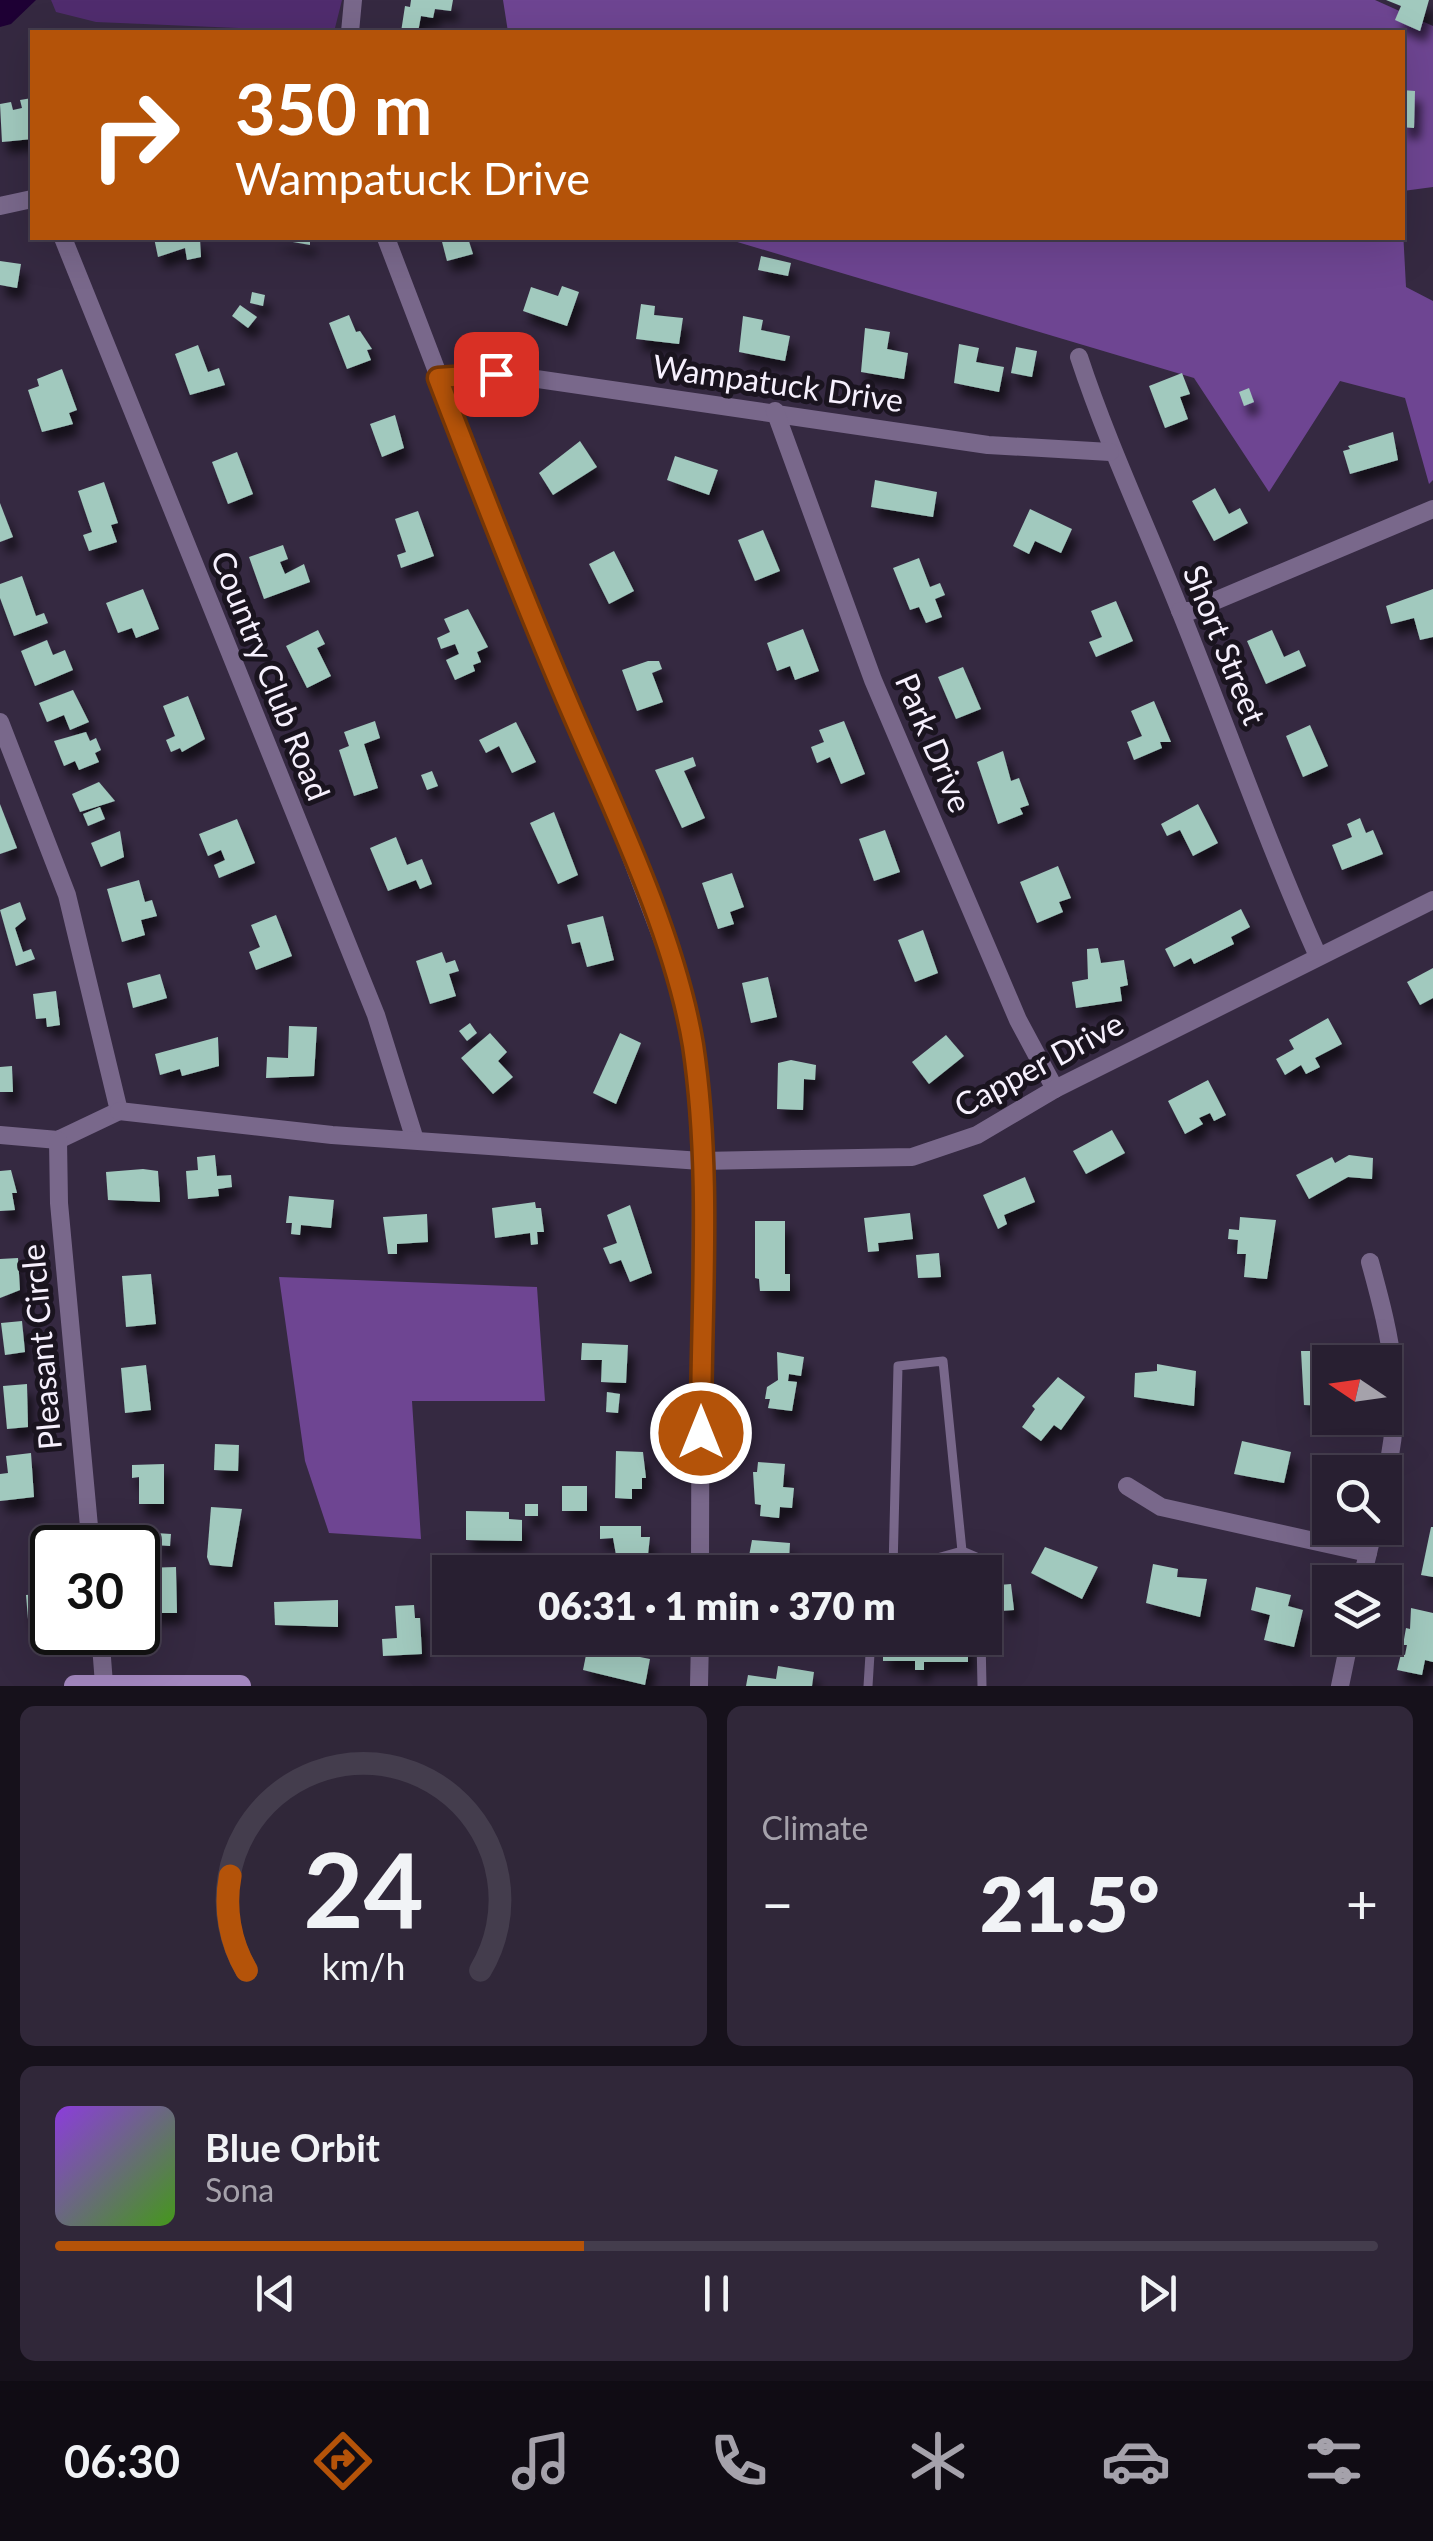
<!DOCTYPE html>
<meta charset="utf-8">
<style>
:root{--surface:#281f31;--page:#302739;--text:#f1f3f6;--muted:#a5a2ab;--line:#443d4d;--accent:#b45309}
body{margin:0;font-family:Lato,sans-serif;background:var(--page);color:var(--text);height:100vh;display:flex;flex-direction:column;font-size:38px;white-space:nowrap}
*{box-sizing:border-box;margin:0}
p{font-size:32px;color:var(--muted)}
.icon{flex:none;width:55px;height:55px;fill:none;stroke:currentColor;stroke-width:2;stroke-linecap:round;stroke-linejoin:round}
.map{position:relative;height:1686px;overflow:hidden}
.drawer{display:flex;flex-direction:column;gap:20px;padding:20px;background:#16111b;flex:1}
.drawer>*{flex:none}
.top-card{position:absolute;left:30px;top:30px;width:1375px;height:210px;border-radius:0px;box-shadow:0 10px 40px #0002,0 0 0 2px var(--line);background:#b45309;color:#fff;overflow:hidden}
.needle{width:65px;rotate:283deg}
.controls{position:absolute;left:1312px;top:1345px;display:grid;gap:20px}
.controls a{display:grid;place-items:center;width:90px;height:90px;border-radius:0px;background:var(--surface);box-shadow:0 10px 40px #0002,0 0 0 2px var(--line);font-size:50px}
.speed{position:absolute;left:30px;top:1525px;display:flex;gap:20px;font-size:50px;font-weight:700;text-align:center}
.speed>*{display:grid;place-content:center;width:130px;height:130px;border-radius:50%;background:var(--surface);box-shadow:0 10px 40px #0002,0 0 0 2px var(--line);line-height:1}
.speed .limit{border:5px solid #111;border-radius:15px;background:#fff;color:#111}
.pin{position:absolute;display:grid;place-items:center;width:85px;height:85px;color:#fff;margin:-42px;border-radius:20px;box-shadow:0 5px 15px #0006}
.me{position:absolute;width:110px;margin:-55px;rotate:0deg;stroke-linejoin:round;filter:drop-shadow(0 0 8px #0008)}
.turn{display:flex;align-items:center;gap:35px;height:210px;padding:0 40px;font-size:45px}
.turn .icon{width:130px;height:130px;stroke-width:2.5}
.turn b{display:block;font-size:70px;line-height:85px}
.big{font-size:75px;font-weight:800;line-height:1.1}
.drawer .card{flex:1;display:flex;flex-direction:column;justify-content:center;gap:15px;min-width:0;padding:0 35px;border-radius:15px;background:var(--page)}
.drawer .dial{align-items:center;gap:0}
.dial svg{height:260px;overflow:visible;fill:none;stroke:var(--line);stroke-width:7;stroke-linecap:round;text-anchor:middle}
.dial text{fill:var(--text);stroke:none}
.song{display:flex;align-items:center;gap:30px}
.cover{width:120px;height:120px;border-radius:15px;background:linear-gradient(135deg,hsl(270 70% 55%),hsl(100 70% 35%))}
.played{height:10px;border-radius:5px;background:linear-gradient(90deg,var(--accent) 40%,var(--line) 40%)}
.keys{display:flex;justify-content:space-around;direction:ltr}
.heat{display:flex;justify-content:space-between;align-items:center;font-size:55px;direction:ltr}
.drawer .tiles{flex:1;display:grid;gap:20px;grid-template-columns:1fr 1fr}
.card:last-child{grid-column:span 2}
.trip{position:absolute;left:432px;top:1555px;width:570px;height:100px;border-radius:0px;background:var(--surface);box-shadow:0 10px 40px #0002,0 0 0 2px var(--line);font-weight:800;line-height:100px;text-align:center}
.tabs{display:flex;height:160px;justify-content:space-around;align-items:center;background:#100c14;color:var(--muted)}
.tabs .icon{width:70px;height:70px}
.tabs .current{color:var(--accent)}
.tabs b{font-size:45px;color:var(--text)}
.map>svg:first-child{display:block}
</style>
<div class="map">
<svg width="1433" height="1686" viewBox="0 0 1433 1686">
<defs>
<filter id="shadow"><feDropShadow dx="6" dy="11" stdDeviation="5" flood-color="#0009"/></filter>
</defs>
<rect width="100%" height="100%" fill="#352941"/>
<polygon fill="#502c6e" points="51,0 342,0 334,32 96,22 56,12"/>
<g fill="#6e4592">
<polygon points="503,0 1375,0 1433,26 1433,187 1403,191 1402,32 508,32"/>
<polygon points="1403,230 1406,287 1433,301 1433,480 1429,484 1405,398 1340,381 1269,492 1194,378 724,238 1402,238"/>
<polygon points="279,1277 537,1287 545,1401 412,1401 421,1539 329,1533 305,1461"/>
</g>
<polygon fill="#1e0034" points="0,0 36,0 11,24 0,27"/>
<g fill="#a1c9be" filter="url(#shadow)">
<polygon points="411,0 453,0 451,11 435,9 433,18 421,16 418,32 401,32 405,6 410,7"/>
<polygon points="1386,0 1429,0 1420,31 1395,20 1401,6"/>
<polygon points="1402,90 1415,91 1414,128 1402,127"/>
<polygon points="32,98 32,139 2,142 0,104 11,102 13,110 22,108 20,100"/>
<polygon points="154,238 200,238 201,257 187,260 185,248 158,257"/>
<polygon points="270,238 310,238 310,245"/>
<polygon points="441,238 468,238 473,254 447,261"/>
<polygon points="761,256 791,263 788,276 758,270"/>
<polygon points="0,261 21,264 17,288 0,285"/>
<polygon points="562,286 579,292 567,326 523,311 531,287 558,296"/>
<polygon points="252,292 265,295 263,306 250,303"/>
<polygon points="641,304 655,306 654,315 683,318 679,344 636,339"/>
<polygon points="240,305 257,317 248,328 232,316"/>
<polygon points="349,315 356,332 360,331 372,349 367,350 371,360 347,369 329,323"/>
<polygon points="743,316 763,320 761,330 790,336 785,361 739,352"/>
<polygon points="865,328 890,332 887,349 908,353 904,379 861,372"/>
<polygon points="959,344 979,348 976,362 1004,367 999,392 954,383"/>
<polygon points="198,345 208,372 219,368 225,385 190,395 175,354"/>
<polygon points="1016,347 1037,351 1032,377 1011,373"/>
<polygon points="62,369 77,410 69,413 73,424 42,432 28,390 39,386 37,379"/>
<polygon points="1182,373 1190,394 1180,397 1188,419 1165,428 1149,386"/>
<polygon points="1249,388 1254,402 1244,406 1239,392"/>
<polygon points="395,415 404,448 382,457 370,424"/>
<polygon points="1393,432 1398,460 1350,474 1343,451 1350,449 1348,446"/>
<polygon points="580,441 597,467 553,495 539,473"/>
<polygon points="237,452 253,494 228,504 212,462"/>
<polygon points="675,456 718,470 709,495 667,480"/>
<polygon points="875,480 937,492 933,517 871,507"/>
<polygon points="104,482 118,523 111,525 117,542 89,551 83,535 92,532 78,491"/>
<polygon points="1215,488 1229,514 1240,508 1248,523 1214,541 1192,501"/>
<polygon points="0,503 13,537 0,542"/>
<polygon points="1030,509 1072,529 1061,553 1035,541 1029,554 1013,546"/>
<polygon points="418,511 434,556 401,568 397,555 406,552 395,519"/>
<polygon points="763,530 780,571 755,581 738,540"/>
<polygon points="283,545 288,559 280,562 285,574 304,564 310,582 264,599 249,557"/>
<polygon points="614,551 634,591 609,604 589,564"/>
<polygon points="919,558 930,587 940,583 945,595 935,599 942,617 926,623 919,607 910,610 893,568"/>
<polygon points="22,576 36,616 44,613 48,623 14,636 0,598 0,584"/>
<polygon points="143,589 159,629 136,638 132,628 118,633 106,603"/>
<polygon points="1433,589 1433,637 1420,640 1414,618 1391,624 1386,606"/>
<polygon points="1116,601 1133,641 1096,657 1089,642 1102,637 1091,611"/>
<polygon points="468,609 488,647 477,652 481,662 473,665 475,671 455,680 446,660 459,654 455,644 441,649 437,638 450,632 444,619"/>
<polygon points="803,629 819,671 795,680 790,666 777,671 767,643"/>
<polygon points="318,630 325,644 317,648 331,676 307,688 286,646"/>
<polygon points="1272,630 1284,657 1299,650 1306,666 1266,684 1247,641"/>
<polygon points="47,640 53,655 65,650 73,670 35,686 21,651"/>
<polygon points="648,661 659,661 662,669 652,673 663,702 637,711 622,670"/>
<polygon points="963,667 981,709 956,719 938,677"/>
<polygon points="73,690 89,722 70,730 64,715 47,722 39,703"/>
<polygon points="188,696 205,739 182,752 180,748 171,752 166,740 175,736 163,706"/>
<polygon points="1154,701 1171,742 1160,742 1162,748 1134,760 1127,742 1142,736 1131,711"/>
<polygon points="375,721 380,738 364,744 378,788 354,796 339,750 349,746 344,732"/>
<polygon points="844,721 865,774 841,784 830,757 817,763 811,747 824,742 819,730"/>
<polygon points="516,722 536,762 512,773 499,746 486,753 479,740"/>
<polygon points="1310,725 1328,766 1303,777 1286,736"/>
<polygon points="86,732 90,741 96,738 101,750 95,753 99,762 79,770 75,761 64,766 54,741"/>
<polygon points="1003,751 1011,781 1019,778 1029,805 1020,808 1023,814 998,824 977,762"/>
<polygon points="693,757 696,766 684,771 705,818 682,828 655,770"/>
<polygon points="432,771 438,786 427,790 421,775"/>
<polygon points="99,782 115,801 80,812 72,794"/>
<polygon points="0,804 17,848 0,854"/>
<polygon points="1198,804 1218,843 1193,856 1180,830 1167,836 1161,824"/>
<polygon points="100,807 105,819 88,826 83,814"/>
<polygon points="554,812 578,875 558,884 530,823"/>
<polygon points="1360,818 1366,833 1373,830 1383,854 1342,870 1332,845 1352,837 1347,824"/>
<polygon points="237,819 255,863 219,878 214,865 225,860 221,850 208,856 199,834"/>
<polygon points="885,830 900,872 874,881 859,839"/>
<polygon points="120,831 124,857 101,867 91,843"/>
<polygon points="396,837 407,865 422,859 432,884 420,889 416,880 388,891 370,848"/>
<polygon points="1058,866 1071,898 1059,902 1063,912 1037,923 1020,882"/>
<polygon points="732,873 744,907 730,912 734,924 718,929 702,883"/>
<polygon points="139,880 145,902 152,900 157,916 141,920 145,935 122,942 107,889"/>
<polygon points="20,902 26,919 15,928 23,952 31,949 35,959 16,966 0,910"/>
<polygon points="1241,909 1250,927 1231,937 1234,944 1194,964 1191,958 1174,967 1165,949"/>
<polygon points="276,915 292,956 256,970 249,952 260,947 251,925"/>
<polygon points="603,916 614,960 587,967 580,942 572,944 567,925"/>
<polygon points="923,930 938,973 915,982 898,940"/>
<polygon points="1098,948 1101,963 1124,960 1128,985 1120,987 1122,1001 1076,1008 1072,982 1088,979 1087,949"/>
<polygon points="442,952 446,963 455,960 459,971 449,974 456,996 430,1004 416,961"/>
<polygon points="1433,968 1433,998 1420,1005 1407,982"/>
<polygon points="160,974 167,998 133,1008 127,983"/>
<polygon points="768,977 777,1017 751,1023 742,983"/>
<polygon points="56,991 60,1025 47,1027 46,1018 36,1019 33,994"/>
<polygon points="1328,1018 1342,1044 1315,1058 1320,1067 1306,1074 1301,1065 1285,1075 1276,1059 1294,1049 1289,1040"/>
<polygon points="470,1023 477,1033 467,1041 459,1031"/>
<polygon points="289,1026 317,1027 314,1076 266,1078 267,1057 288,1058"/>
<polygon points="490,1033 507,1052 498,1061 513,1077 493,1094 461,1058"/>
<polygon points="620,1033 641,1043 616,1104 593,1093"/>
<polygon points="946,1035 964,1056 929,1084 912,1062"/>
<polygon points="218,1037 219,1066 182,1076 180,1069 160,1075 155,1054"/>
<polygon points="791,1060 816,1065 815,1080 804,1079 803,1110 777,1109 778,1063"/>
<polygon points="12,1066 13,1092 0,1092 0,1067"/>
<polygon points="1208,1080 1226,1115 1214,1121 1210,1113 1199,1118 1203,1124 1185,1134 1168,1101"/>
<polygon points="1112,1130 1125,1153 1086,1174 1073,1151"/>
<polygon points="215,1155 217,1176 231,1175 232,1187 218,1189 219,1196 188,1199 186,1171 198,1170 197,1157"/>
<polygon points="1349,1155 1373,1158 1372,1179 1348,1177 1309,1199 1296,1175 1332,1157 1335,1163"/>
<polygon points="143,1169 158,1171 160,1202 108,1200 106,1172"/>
<polygon points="11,1170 17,1193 12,1193 15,1210 0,1211 0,1171"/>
<polygon points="1025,1177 1035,1202 1004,1215 1007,1224 998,1229 983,1195"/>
<polygon points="289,1196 334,1200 331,1228 301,1225 300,1235 291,1234 292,1223 286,1223"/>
<polygon points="535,1202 536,1208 541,1208 544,1232 537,1232 538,1244 531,1245 530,1233 495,1238 492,1208"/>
<polygon points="630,1205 652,1273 630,1282 621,1260 610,1264 603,1248 617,1243 607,1215"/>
<polygon points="910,1213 913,1239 878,1243 879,1251 868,1252 864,1218"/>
<polygon points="427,1214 428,1242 397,1244 397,1254 388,1254 383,1217"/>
<polygon points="1240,1217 1276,1220 1267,1279 1244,1277 1246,1254 1237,1254 1238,1240 1228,1239 1229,1229 1239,1230"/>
<polygon points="755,1221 785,1221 785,1274 790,1274 790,1291 760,1291 759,1279 755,1278"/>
<polygon points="939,1253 941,1277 918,1278 916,1255"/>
<polygon points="18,1258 20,1290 0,1298 0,1259"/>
<polygon points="151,1274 156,1324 126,1327 122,1276"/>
<polygon points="22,1321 25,1352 5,1355 1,1323"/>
<polygon points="582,1343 628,1345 626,1383 601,1382 602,1360 581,1360"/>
<polygon points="1317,1345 1341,1349 1341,1362 1330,1362 1330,1406 1304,1405 1301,1351 1313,1351"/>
<polygon points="777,1352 804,1357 801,1376 789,1374 788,1381 797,1382 792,1411 768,1408 770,1399 765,1399 767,1387 778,1380"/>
<polygon points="1157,1364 1196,1371 1194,1406 1134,1397 1135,1373 1157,1371"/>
<polygon points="146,1365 151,1410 125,1413 121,1368"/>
<polygon points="1058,1377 1085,1397 1061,1430 1054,1425 1041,1441 1022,1427 1035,1409 1032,1406"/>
<polygon points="27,1384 28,1427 7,1429 3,1386"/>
<polygon points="607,1392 620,1394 618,1413 606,1412"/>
<polygon points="1242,1441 1291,1452 1284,1483 1234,1474"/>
<polygon points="215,1444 239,1445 238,1471 214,1470"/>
<polygon points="616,1451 643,1452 646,1478 642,1478 642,1489 632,1489 632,1499 615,1498"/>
<polygon points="31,1453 34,1497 0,1501 0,1474 8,1473 6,1456"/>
<polygon points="758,1462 785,1464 783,1487 794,1488 792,1508 780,1507 779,1518 760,1516 761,1505 755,1504 753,1472 757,1472"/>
<polygon points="164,1464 164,1504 139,1504 139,1477 132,1478 132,1465"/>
<rect x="562" y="1486" width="25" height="25"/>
<rect x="525" y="1504" width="13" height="12"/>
<polygon points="211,1507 242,1509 232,1567 210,1565 207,1557"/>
<polygon points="466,1511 509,1512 509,1519 522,1520 522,1541 466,1540"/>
<polygon points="600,1526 641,1526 641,1537 650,1537 646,1572 619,1572 613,1538 600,1539"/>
<polygon points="1431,1527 1433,1527 1433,1577 1421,1575"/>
<polygon points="156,1533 171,1534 170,1546 155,1545"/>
<polygon points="752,1540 790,1543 789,1560 780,1559 779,1572 746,1572"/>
<polygon points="1045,1547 1098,1567 1082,1599 1031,1573"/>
<polygon points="1153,1564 1178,1569 1177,1577 1207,1579 1200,1617 1146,1603"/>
<polygon points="176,1567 177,1613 144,1613 149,1600 144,1601 148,1590 143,1590 143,1568"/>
<polygon points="1011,1584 1014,1610 1001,1611 999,1585"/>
<polygon points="1256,1587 1291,1595 1288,1606 1303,1610 1294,1647 1264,1640 1270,1615 1251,1610"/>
<polygon points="52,1593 52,1617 28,1619 26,1595"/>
<polygon points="338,1600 338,1627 275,1625 274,1602"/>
<polygon points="414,1605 415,1618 420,1618 422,1654 383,1656 382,1639 397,1638 395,1606"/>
<polygon points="1411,1608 1433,1613 1433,1662 1425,1660 1422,1675 1397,1670 1401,1654 1405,1655 1407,1645 1403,1645 1406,1628 1410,1629"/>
<polygon points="883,1638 968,1638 968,1662 924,1662 924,1670 915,1670 915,1661 883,1661"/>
<polygon points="600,1649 650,1659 645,1685 583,1670 587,1650"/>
<polygon points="778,1666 814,1672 812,1686 746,1686 748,1675 776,1679"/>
</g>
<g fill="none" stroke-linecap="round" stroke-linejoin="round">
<g stroke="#79688b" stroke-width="9">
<polyline points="893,1569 898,1366 943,1361 962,1551"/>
<polyline points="887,1572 962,1551 976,1557 980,1572"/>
<polyline points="981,1638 982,1686"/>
<polyline points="868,1686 871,1638"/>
</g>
<g stroke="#79688b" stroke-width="18">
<polyline points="350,32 353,0"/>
<polyline points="0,206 32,199"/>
<polyline points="63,238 376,1015 415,1140"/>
<polyline points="386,238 525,602 612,807 674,970 693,1045 701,1161 700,1572"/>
<path d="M 1079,357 C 1108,445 1147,527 1181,613 C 1227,727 1267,842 1317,954"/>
<polyline points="438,378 496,373 988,445 1110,452"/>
<polyline points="775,411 873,680 1018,1020 1055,1089"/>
<polyline points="1180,611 1191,611 1433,509"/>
<polyline points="0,722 67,895 119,1111 58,1140 0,1135"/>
<polyline points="119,1111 332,1135 701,1161 912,1157 977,1135 1055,1089 1433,900"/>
<polyline points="58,1140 59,1203 91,1548"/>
<path d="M 1370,1262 C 1392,1342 1405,1397 1385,1480"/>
<polyline points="1127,1486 1161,1507 1368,1553"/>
<polyline points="1361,1582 1374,1528"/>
<polyline points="100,1632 104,1684"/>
<polyline points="699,1686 700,1638"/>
<polyline points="1340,1686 1350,1638"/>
</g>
<polyline stroke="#a387bf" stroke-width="22" points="75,1686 240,1686"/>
</g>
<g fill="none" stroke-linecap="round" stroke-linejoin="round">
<g stroke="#753606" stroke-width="25">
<path id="route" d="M 496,374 L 438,378 C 481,490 524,601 571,710 C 615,812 675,936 693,1045 C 712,1172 701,1305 701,1433"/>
</g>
<use href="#route" stroke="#b45309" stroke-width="18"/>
</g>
<g text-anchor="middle" stroke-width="10" stroke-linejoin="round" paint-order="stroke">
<g font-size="32" fill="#f6f0fd" stroke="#1a141f">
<text transform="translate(778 384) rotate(8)" y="11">Wampatuck Drive</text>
<text transform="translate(1224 645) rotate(68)" y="11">Short Street</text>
<text transform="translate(270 676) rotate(68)" y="11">Country Club Road</text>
<text transform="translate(933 743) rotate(67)" y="11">Park Drive</text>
<text transform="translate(1039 1065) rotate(-28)" y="11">Capper Drive</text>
<text transform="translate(42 1347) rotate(-95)" y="11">Pleasant Circle</text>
</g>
</g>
</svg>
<div class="controls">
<a><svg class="needle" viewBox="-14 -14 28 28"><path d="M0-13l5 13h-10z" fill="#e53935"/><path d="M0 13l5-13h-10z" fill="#a5a2ab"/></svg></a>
<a><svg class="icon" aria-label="search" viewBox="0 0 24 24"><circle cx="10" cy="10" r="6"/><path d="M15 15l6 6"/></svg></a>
<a><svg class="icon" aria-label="layers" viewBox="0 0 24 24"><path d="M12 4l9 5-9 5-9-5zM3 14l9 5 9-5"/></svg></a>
</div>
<div class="speed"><div class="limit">30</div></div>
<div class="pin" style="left:496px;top:374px;background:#d93025"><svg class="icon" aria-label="arrive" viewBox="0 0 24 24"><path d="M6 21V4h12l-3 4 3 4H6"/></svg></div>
<svg class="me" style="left:701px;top:1433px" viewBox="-20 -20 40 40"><circle r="17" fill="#b45309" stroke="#fff" stroke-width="3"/><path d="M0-11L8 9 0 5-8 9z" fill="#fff"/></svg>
<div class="trip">06:31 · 1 min · 370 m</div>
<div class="top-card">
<div class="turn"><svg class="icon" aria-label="right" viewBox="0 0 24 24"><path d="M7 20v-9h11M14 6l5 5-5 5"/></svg><div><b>350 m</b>Wampatuck Drive</div></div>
</div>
</div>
<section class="drawer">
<div class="tiles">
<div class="card dial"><svg viewBox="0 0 100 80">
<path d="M14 69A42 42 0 1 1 86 69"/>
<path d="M14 69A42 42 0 0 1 9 40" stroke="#b45309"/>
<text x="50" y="56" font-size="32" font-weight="700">24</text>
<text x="50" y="72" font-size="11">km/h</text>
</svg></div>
<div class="card"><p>Climate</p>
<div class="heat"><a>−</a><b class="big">21.5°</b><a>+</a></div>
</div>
<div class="card">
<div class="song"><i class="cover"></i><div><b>Blue Orbit</b><p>Sona</p></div></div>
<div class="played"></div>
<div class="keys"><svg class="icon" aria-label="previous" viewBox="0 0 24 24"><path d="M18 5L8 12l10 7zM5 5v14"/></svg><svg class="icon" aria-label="pause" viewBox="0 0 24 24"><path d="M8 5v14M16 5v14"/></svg><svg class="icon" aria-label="next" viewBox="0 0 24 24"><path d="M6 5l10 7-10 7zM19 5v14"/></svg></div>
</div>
</div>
</section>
<nav class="tabs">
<b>06:30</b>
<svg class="icon current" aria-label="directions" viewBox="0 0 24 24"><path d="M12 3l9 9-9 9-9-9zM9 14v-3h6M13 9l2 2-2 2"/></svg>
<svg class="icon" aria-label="music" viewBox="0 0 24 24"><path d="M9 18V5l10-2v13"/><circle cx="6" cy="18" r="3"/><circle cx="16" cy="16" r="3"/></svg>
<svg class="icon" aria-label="phone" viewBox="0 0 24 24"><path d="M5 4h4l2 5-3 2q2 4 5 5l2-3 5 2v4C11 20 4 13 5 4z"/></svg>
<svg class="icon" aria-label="climate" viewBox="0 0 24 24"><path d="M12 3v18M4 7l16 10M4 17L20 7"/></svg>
<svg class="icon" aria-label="car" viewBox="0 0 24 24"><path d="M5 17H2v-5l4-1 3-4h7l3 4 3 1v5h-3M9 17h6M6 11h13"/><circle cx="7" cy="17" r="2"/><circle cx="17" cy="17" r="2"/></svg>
<svg class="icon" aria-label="filters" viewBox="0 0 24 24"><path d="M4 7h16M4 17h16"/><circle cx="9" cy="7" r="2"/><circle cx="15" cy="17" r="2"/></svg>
</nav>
